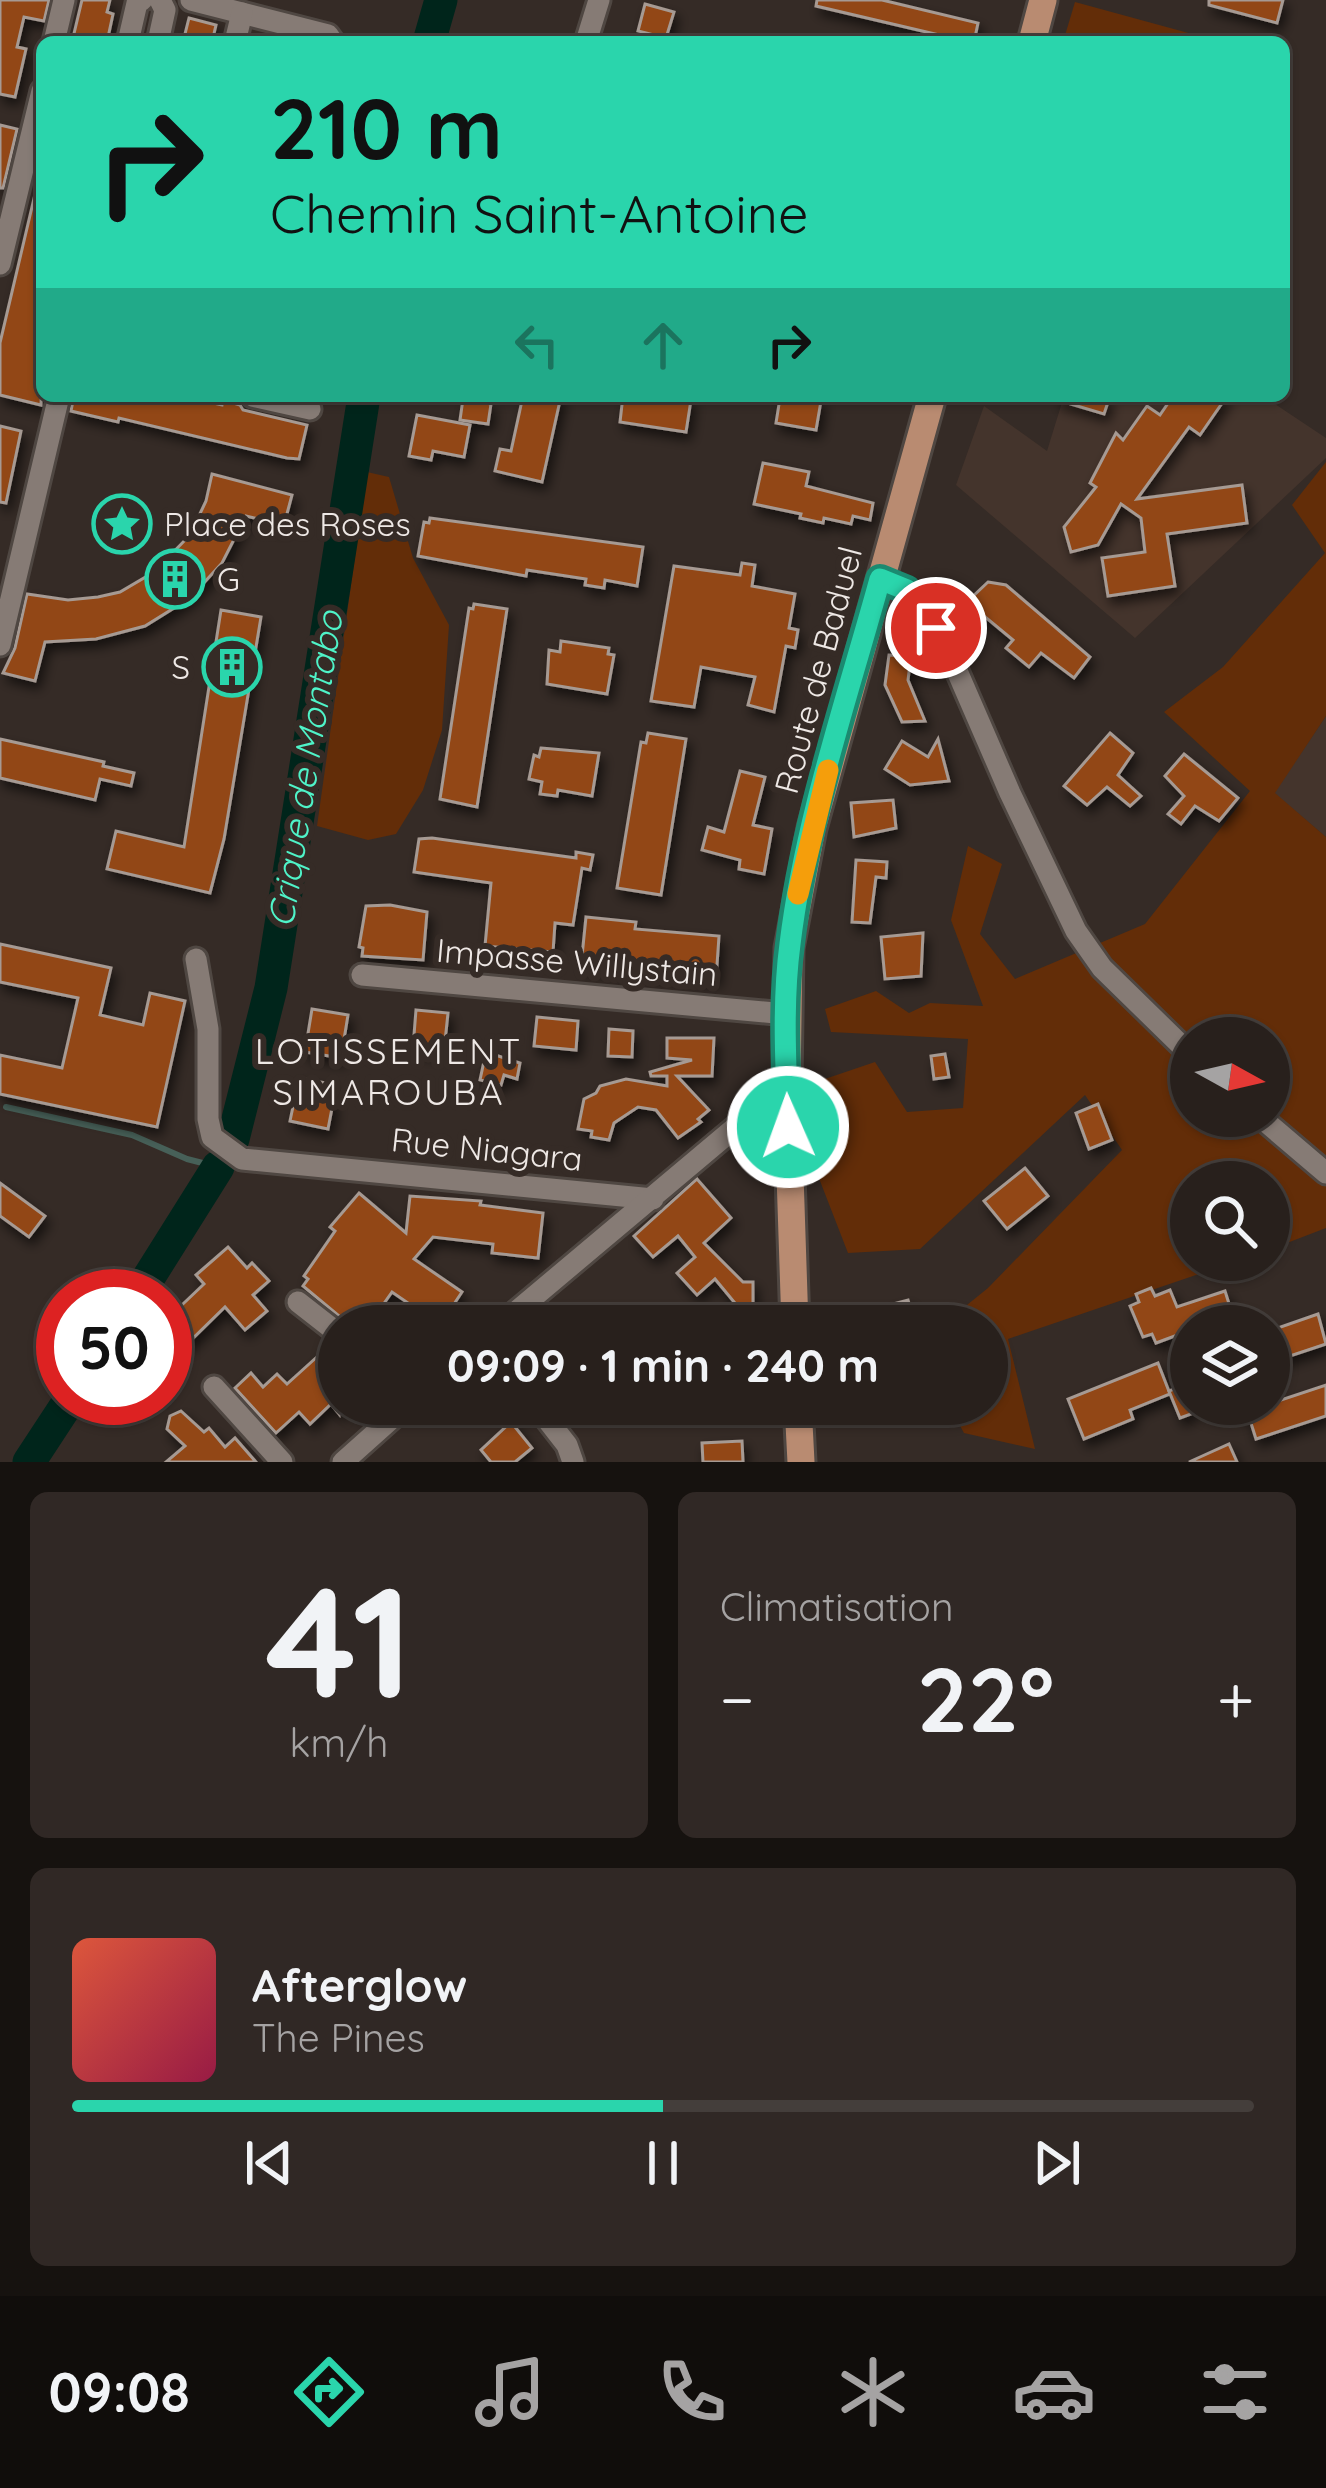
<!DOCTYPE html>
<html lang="fr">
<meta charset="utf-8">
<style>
:root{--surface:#28201c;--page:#302825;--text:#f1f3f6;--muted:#a5a3a3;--line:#443e3b;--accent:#2ad5ac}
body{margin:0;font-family:Quicksand,sans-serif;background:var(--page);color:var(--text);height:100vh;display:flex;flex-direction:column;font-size:45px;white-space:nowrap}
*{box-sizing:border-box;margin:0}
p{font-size:39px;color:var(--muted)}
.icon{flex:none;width:66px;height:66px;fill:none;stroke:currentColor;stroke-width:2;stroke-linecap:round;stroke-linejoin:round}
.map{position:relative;height:1462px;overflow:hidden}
.drawer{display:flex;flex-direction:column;gap:30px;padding:30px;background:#16120f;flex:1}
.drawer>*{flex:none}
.guide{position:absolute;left:36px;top:36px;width:1254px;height:366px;border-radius:18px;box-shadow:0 3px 9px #0004,0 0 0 3px var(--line);background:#2ad5ac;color:#111;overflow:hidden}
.needle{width:78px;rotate:98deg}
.controls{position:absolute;left:1170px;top:1017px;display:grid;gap:24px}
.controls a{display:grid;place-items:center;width:120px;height:120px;border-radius:50%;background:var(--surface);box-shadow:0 3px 9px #0004,0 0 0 3px var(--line);font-size:60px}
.speed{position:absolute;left:36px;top:1269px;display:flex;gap:24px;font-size:60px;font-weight:700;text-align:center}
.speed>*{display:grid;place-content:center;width:156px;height:156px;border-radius:50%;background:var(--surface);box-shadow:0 3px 9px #0004,0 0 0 3px var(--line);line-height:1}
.speed .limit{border:18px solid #d22;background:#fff;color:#111}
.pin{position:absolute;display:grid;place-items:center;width:102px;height:102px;color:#fff;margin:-51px;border:6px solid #fff;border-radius:50%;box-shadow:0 3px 12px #0007}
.me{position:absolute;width:132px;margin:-66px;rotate:358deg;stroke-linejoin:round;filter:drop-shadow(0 0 9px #0008)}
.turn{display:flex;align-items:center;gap:42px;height:252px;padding:0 36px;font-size:54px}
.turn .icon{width:156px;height:156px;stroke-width:2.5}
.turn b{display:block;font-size:84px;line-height:102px}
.lanes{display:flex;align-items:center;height:114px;padding:0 36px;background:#0003;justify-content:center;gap:60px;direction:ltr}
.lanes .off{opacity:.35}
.big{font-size:90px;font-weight:800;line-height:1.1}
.drawer .tile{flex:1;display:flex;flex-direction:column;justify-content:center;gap:18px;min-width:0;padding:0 42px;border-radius:18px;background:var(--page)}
.drawer .dial{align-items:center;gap:0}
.dial b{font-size:156px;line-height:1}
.song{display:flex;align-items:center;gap:36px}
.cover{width:144px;height:144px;border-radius:18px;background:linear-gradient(135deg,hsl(10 70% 55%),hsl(340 70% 35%))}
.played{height:12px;border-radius:6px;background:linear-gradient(90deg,var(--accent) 50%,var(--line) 50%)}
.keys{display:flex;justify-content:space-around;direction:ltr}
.heat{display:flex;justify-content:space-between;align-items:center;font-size:66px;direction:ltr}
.drawer .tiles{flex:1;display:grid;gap:30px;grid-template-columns:1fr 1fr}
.tile:last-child{grid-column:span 2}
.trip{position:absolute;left:318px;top:1305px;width:690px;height:120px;border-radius:60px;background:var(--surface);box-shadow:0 3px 9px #0004,0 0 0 3px var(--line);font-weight:800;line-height:120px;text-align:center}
.dock{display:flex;height:192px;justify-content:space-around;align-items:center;background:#100d0b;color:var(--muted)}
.dock .icon{width:84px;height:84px}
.dock .active{color:var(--accent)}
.dock b{font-size:54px;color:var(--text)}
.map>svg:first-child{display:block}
</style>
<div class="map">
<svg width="1326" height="1462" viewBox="0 0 1326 1462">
<defs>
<filter id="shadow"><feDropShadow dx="4" dy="7" stdDeviation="6" flood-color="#0009"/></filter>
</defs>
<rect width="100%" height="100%" fill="#352b26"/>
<g fill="#44342c">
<polygon points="1064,396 1108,399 1110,396 1263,396 1326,438 1326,458 1135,638 956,485 984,406 1047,451"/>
<polygon points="1326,716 1326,837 1274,793"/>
</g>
<g fill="#632d08" fill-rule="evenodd">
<polygon points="1075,2 1214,40 1063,42"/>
<path d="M 1326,462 L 1326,716 L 1275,793 L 1326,837 L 1326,1228 L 1269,1250 L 1269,1182 L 1191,1182 L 1191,1260 L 1240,1260 L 1008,1339 L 1035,1449 L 964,1433 L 948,1404 L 987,1404 L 987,1326 L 941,1326 L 988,1288 L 1122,1150 L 1085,1095 L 920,1249 L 848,1253 L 808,1150 L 813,1083 L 875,1062 L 907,1112 L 963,1108 L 968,1039 L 831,1032 L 825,1009 L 876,991 L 909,1013 L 930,1003 L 983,1006 L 951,920 L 968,846 L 1002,864 L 980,934 L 1015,979 L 1145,924 L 1250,791 L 1164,712 L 1223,667 L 1325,553 L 1292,505 ZM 1191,1038 L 1269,1038 L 1269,1116 L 1191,1116 Z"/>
<polygon points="367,472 389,477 413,558 449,625 442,730 423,790 396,834 368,840 317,826"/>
</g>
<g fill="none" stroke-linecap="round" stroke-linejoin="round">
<polyline stroke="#476058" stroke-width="6" points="6,1107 132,1135 187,1159 218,1167"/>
<g stroke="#00251b" stroke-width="33">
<polyline points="429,42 441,0"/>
<polyline points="233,1139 271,988 364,396"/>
<polyline points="137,1296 218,1167"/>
<polyline points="29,1462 71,1398"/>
</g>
</g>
<g fill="#924614" stroke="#a69a93" stroke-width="3" filter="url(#shadow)">
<polygon points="0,0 49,0 44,21 24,17 17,47 26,49 15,97 0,94"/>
<polygon points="82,0 110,0 107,12 113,14 107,42 72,42"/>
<polygon points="817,0 882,0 978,23 974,42 969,42 816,6"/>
<polygon points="1209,0 1283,0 1277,23 1209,5"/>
<polygon points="645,4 674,12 666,38 638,31"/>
<polygon points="189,18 216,25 212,42 183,42"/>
<polygon points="0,125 17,129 3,188 0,188"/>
<polygon points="36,190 42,190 42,324 35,354 42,356 41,405 0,395 0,343"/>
<polygon points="74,396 181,396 222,405 223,400 240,405 243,410 307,425 299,459 287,458 119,418 118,422 71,411"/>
<polygon points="523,396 561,396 542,482 495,471 500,449 511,451"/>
<polygon points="623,396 691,400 686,432 620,422"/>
<polygon points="1058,396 1097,396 1109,399 1104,414 1057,400"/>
<polygon points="1173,396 1227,396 1200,435 1189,427 1137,499 1242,485 1247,523 1167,534 1175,586 1108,596 1102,558 1145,552 1141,518 1121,504 1098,545 1071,552 1064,527 1096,487 1090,483 1116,433 1123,440 1147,406 1160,415"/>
<polygon points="780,398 821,401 816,430 776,423"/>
<polygon points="463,399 491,404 488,424 460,420"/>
<polygon points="417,415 470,425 464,457 433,451 431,460 409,456"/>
<polygon points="0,426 21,431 6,503 0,502"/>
<polygon points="763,463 809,472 806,486 873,503 870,520 853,516 851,524 824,518 823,523 800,518 801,514 754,504"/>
<polygon points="212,474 292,495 284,525 246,516 222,563 190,598 145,626 96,639 45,642 35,681 3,673 15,648 27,594 68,600 98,597 120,592 154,572 190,535 206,501"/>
<polygon points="430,518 643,547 637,586 605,580 604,588 585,585 586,579 527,570 526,576 418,556 424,522 429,523"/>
<polygon points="742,563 755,565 752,586 795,594 789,628 798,630 795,648 786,646 774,712 748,705 755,677 701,667 694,707 651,701 674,566 740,575"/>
<polygon points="988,582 1006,585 1090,657 1074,678 1041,653 1029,667 1006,648 1013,640 967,602"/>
<polygon points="474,604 507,609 477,807 440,799 469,608 473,609"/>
<polygon points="221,610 261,617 224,839 210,893 107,869 116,831 184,847"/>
<polygon points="561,641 609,648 608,654 614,655 607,694 547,684 549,650 560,652"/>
<polygon points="889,655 911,656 908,680 925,721 902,722 885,685"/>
<polygon points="648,733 686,739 661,895 617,888 641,742 646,743"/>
<polygon points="1110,733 1133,753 1118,775 1141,796 1130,806 1107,787 1087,805 1064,786"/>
<polygon points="0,739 104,762 103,766 134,773 131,786 100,779 95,800 0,778"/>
<polygon points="938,739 949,781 910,785 885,769 902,741 928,757"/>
<polygon points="541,748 599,753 592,796 558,790 557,796 540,794 542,782 529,779 534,755 539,757"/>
<polygon points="1184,754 1238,798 1219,821 1195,806 1181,824 1168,814 1184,796 1165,776"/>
<polygon points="740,771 765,777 753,825 772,829 764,874 739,869 740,860 702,850 708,827 724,832"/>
<polygon points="893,800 896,828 854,837 851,803"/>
<polygon points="432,838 576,858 576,852 593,855 590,870 582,868 573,925 555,923 553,952 485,946 491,883 414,872 419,839"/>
<polygon points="856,860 887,862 886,878 876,877 870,923 852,922"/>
<polygon points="390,905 427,912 423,960 362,956 363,948 359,947 366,906"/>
<polygon points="586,917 636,922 635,929 719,936 716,979 581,966"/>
<polygon points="923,933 921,976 885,979 881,937"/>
<polygon points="0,944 111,968 100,1015 143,1025 150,993 185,1001 157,1127 0,1094 0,1055 62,1068 78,998 0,982"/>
<polygon points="312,1009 348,1015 341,1058 305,1052"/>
<polygon points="416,1010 448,1013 444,1051 413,1048"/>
<polygon points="537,1017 578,1021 576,1050 534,1046"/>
<polygon points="609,1029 633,1031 632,1057 608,1056"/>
<polygon points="667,1038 714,1038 712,1076 677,1076 709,1110 698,1119 701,1122 678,1138 656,1110 638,1107 614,1123 609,1140 591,1137 592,1131 578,1129 584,1099 596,1093 600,1086 626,1079 667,1086 667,1076 651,1076 650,1072 692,1060 667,1058"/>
<polygon points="486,1052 520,1063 517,1079 504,1075 501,1085 480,1080"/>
<polygon points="945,1054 949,1077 934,1079 931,1056"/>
<polygon points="299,1078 331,1084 328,1102 333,1103 328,1129 290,1121"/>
<polygon points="1098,1104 1112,1140 1089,1149 1076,1113"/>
<polygon points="1025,1168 1048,1196 1007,1229 984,1201"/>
<polygon points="697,1179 731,1218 704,1243 743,1282 753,1282 753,1307 739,1308 715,1279 697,1295 677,1273 695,1257 678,1236 653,1257 634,1236"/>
<polygon points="0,1183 45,1216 29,1237 0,1216"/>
<polygon points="359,1193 406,1233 410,1196 481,1201 480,1205 543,1213 538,1258 492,1253 493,1244 433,1237 414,1259 462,1292 440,1325 392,1292 368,1326 351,1326 303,1286 308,1279 304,1276 335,1231 330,1227"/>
<polygon points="228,1247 247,1268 252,1263 269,1281 253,1295 267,1311 245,1330 225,1307 186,1345 165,1321 204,1284 196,1275"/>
<polygon points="1151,1288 1155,1296 1170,1290 1177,1307 1225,1291 1236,1326 1191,1326 1191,1330 1156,1343 1152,1334 1143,1337 1130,1306 1139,1302 1136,1294"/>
<polygon points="908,1300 915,1326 894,1326 889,1305"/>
<polygon points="1318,1314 1326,1344 1269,1363 1269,1331"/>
<polygon points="329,1346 339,1357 339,1414 331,1404 310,1424 299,1412 276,1433 235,1388 251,1373 263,1387 277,1374 287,1384"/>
<polygon points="1158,1363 1170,1394 1130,1410 1133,1419 1084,1439 1068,1399"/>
<polygon points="1191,1382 1191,1414 1180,1418 1169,1391"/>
<polygon points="1326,1385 1326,1416 1256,1439 1245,1404 1269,1404"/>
<polygon points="181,1411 204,1432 209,1428 225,1447 235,1438 256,1462 166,1462 185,1446 167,1429 170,1416"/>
<polygon points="511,1422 532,1448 515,1462 491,1462 481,1450"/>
<polygon points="742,1441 743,1462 703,1462 702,1443"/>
<polygon points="1229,1444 1237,1462 1189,1462"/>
</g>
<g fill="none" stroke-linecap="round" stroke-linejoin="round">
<g stroke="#4f4742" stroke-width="27">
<g id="minor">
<polyline points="191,0 328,35 333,42"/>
<polyline points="54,42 64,0"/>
<polyline points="128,42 137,3 142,0"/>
<polyline points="158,42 165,10 160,0"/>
<polyline points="235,42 242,13"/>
<polyline points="586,42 599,0"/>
<polyline points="0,264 42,91"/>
<polyline points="252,396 310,409"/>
<polyline points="880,579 907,589 944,641 1010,793 1076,931 1102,968 1191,1055"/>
<polyline points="0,645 59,396"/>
<polyline points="196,959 208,1029 208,1119 212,1137 242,1159 653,1199"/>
<polyline points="362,975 786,1014"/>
<polyline points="1259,1116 1326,1173"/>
<polyline points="298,1302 339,1334"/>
<polyline points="499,1326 787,1084"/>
<polyline points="214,1387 282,1462"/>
<polyline points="535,1404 567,1445 573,1462"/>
<polyline points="343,1462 408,1404"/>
</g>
</g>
<g stroke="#4f4742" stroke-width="33">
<g id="major">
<polyline points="1032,42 1043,0"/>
<polyline points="795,1326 787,1084 789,948 812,828 932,396"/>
<polyline points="798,1404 801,1462"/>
</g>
</g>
<use href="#minor" stroke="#867b75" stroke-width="21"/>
<use href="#major" stroke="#b98b71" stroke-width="27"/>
</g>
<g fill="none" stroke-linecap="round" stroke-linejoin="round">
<g stroke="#1b8a70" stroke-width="30">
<path id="route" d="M 788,1127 C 786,1067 782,1004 790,944 C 805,820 847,699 880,579 L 907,590 L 936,628"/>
</g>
<use href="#route" stroke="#2ad5ac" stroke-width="21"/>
<polyline stroke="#f59e0b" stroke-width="21" points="798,894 828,770"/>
</g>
<defs>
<g id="sight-ring" transform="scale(3)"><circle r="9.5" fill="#352b26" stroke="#2ad5ac" stroke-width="1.5"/><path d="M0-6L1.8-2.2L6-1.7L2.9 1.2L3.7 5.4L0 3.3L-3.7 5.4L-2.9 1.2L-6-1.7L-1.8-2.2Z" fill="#2ad5ac"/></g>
<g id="building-ring" transform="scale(3)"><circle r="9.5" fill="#352b26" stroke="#2ad5ac" stroke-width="1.5"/><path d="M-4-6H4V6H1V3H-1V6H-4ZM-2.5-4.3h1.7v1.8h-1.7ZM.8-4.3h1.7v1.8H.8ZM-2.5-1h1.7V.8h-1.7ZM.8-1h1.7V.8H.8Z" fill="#2ad5ac"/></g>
</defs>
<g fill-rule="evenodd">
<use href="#sight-ring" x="122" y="524"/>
<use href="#building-ring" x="175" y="579"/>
<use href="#building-ring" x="232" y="667"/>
</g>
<g text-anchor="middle" stroke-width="12" stroke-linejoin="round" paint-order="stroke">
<g font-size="33" fill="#eee8e5" stroke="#352b26" text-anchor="start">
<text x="164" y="536">Place des Roses</text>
<text x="217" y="591">G</text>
<text x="190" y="679" text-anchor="end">S</text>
</g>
<g font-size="33" fill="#eee8e5" stroke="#352b26">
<text transform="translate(818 670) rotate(-75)" y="12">Route de Baduel</text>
<text transform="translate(577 962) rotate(5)" y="12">Impasse Willystain</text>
<text transform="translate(487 1149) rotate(6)" y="12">Rue Niagara</text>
</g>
<g font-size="36" font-style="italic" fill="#4ff3c8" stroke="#352b26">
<text transform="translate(305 769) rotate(-81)" y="13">Crique de Montabo</text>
</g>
<g font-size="36" letter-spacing="3" fill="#eee8e5" stroke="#352b26">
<text x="389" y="1064">LOTISSEMENT<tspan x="389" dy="41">SIMAROUBA</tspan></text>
</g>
</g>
</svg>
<div class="controls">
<a><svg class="needle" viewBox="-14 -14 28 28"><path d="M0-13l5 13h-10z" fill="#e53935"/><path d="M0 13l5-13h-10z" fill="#a5a3a3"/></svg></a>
<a><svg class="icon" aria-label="search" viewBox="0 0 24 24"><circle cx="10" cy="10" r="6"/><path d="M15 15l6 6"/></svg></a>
<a><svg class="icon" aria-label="layers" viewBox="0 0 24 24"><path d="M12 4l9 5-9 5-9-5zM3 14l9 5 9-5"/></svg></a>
</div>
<div class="speed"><div class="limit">50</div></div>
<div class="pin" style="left:936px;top:628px;background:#d93025"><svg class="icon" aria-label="arrive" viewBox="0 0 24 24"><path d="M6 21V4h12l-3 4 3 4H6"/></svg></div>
<svg class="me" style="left:788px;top:1127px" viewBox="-20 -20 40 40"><circle r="17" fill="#2ad5ac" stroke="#fff" stroke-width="3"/><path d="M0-11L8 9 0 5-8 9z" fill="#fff"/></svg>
<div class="trip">09:09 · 1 min · 240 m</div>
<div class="guide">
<div class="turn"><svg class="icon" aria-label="right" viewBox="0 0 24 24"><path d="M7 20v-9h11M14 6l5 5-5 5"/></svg><div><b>210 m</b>Chemin Saint-Antoine</div></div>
<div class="lanes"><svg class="icon off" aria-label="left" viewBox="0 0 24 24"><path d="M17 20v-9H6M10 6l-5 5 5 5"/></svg><svg class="icon off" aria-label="ahead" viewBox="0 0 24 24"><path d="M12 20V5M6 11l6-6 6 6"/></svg><svg class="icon" aria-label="right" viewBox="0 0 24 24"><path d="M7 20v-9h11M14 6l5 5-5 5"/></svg></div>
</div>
</div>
<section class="drawer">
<div class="tiles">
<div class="tile dial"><b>41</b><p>km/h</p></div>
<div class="tile"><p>Climatisation</p>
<div class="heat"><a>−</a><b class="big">22°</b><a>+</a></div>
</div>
<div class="tile">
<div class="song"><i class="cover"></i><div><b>Afterglow</b><p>The Pines</p></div></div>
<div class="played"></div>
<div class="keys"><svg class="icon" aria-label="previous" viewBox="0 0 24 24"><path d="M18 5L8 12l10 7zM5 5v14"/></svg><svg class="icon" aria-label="pause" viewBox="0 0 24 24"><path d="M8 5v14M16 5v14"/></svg><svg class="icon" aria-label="next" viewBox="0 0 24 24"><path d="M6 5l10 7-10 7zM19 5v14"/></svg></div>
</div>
</div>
</section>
<nav class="dock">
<b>09:08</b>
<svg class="icon active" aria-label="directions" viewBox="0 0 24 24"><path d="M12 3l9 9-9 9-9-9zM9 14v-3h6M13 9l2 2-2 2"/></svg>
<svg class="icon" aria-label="music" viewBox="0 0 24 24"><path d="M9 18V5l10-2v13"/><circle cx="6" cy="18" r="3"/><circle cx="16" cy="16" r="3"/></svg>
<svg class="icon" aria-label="phone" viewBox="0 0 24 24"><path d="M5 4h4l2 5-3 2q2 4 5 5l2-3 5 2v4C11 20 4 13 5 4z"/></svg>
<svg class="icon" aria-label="climate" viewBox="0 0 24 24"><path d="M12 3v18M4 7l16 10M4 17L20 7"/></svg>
<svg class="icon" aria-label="car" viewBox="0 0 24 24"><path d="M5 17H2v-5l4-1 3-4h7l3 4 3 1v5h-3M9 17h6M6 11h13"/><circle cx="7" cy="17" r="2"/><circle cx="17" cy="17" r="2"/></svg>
<svg class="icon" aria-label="filters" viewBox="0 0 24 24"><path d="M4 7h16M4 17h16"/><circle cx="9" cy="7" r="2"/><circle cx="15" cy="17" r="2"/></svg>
</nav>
